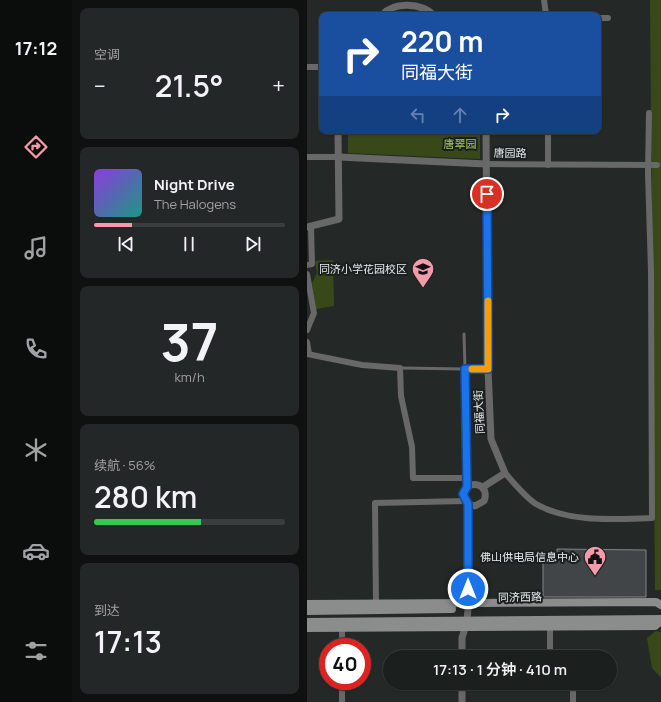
<!DOCTYPE html>
<html lang="zh">
<meta charset="utf-8">
<style>
:root{--surface:#1b1f1e;--page:#242727;--text:#f1f3f6;--muted:#a0a2a4;--line:#393d3c;--accent:#f39aab}
body{margin:0;font-family:Manrope,"Noto Sans SC",sans-serif;background:var(--page);color:var(--text);height:100vh;display:flex;flex-direction:column;font-size:15px;white-space:nowrap}
*{box-sizing:border-box;margin:0}
p{font-size:13px;color:var(--muted)}
.icon{flex:none;width:22px;height:22px;fill:none;stroke:currentColor;stroke-width:2;stroke-linecap:round;stroke-linejoin:round}
.map{position:relative;flex:1;overflow:hidden}
.side{display:flex;flex-direction:column;gap:8px;padding:8px;background:#0f1110;width:235px}
.side>*{flex:none}
.top-card{position:absolute;left:12px;top:12px;width:282px;height:122px;border-radius:8px;box-shadow:0 1px 3px #0004,0 0 0 1px var(--line);background:#1a4fa0;color:#fff;overflow:hidden}
.speed{position:absolute;left:12px;top:638px;display:flex;gap:8px;font-size:20px;font-weight:700;text-align:center}
.speed>*{display:grid;place-content:center;width:52px;height:52px;border-radius:50%;background:var(--surface);box-shadow:0 1px 3px #0004,0 0 0 1px var(--line);line-height:1}
.speed .limit{border:6px solid #d22;background:#fff;color:#111}
.pin{position:absolute;display:grid;place-items:center;width:34px;height:34px;color:#fff;margin:-17px;border:2px solid #fff;border-radius:50%;box-shadow:0 1px 4px #0007}
.me{position:absolute;width:44px;margin:-22px;rotate:0deg;stroke-linejoin:round;filter:drop-shadow(0 0 3px #0008)}
.turn{display:flex;align-items:center;gap:14px;height:84px;padding:0 16px;font-size:18px}
.turn .icon{width:52px;height:52px;stroke-width:2.5}
.turn b{display:block;font-size:28px;line-height:34px}
.lanes{display:flex;align-items:center;height:38px;padding:0 16px;background:#0003;justify-content:center;gap:20px;direction:ltr}
.lanes .off{opacity:.35}
.big{font-size:30px;font-weight:600;line-height:1.1}
.side .tile{flex:1;display:flex;flex-direction:column;justify-content:center;gap:6px;min-width:0;padding:0 14px;border-radius:8px;background:var(--page)}
.side .dial{align-items:center;gap:0}
.dial b{font-size:52px;line-height:1}
.song{display:flex;align-items:center;gap:12px}
.cover{width:48px;height:48px;border-radius:6px;background:linear-gradient(135deg,hsl(270 70% 55%),hsl(170 70% 35%))}
.played{height:4px;border-radius:2px;background:linear-gradient(90deg,var(--accent) 20%,var(--line) 20%)}
.keys{display:flex;justify-content:space-around;direction:ltr}
.heat{display:flex;justify-content:space-between;align-items:center;font-size:22px;direction:ltr}
.charge{height:6px;border-radius:3px;background:linear-gradient(90deg,#34c759 56%,var(--line) 0)}
.trip{position:absolute;left:76px;top:650px;width:234px;height:40px;border-radius:20px;background:var(--surface);box-shadow:0 1px 3px #0004,0 0 0 1px var(--line);font-weight:600;line-height:40px;text-align:center}
main{display:flex;flex:1;min-height:0}
.tabs{display:flex;flex-direction:column;width:72px;justify-content:space-around;align-items:center;background:#0b0c0c;color:var(--muted)}
.tabs .icon{width:28px;height:28px}
.tabs .current{color:var(--accent)}
.tabs b{font-size:18px;color:var(--text)}
.map>svg:first-child{display:block}
</style>
<main>
<nav class="tabs">
<b>17:12</b>
<svg class="icon current" aria-label="directions" viewBox="0 0 24 24"><path d="M12 3l9 9-9 9-9-9zM9 14v-3h6M13 9l2 2-2 2"/></svg>
<svg class="icon" aria-label="music" viewBox="0 0 24 24"><path d="M9 18V5l10-2v13"/><circle cx="6" cy="18" r="3"/><circle cx="16" cy="16" r="3"/></svg>
<svg class="icon" aria-label="phone" viewBox="0 0 24 24"><path d="M5 4h4l2 5-3 2q2 4 5 5l2-3 5 2v4C11 20 4 13 5 4z"/></svg>
<svg class="icon" aria-label="climate" viewBox="0 0 24 24"><path d="M12 3v18M4 7l16 10M4 17L20 7"/></svg>
<svg class="icon" aria-label="car" viewBox="0 0 24 24"><path d="M5 17H2v-5l4-1 3-4h7l3 4 3 1v5h-3M9 17h6M6 11h13"/><circle cx="7" cy="17" r="2"/><circle cx="17" cy="17" r="2"/></svg>
<svg class="icon" aria-label="filters" viewBox="0 0 24 24"><path d="M4 7h16M4 17h16"/><circle cx="9" cy="7" r="2"/><circle cx="15" cy="17" r="2"/></svg>
</nav>
<section class="side">
<div class="tile"><p>空调</p>
<div class="heat"><a>−</a><b class="big">21.5°</b><a>+</a></div>
</div>
<div class="tile">
<div class="song"><i class="cover"></i><div><b>Night Drive</b><p>The Halogens</p></div></div>
<div class="played"></div>
<div class="keys"><svg class="icon" aria-label="previous" viewBox="0 0 24 24"><path d="M18 5L8 12l10 7zM5 5v14"/></svg><svg class="icon" aria-label="pause" viewBox="0 0 24 24"><path d="M8 5v14M16 5v14"/></svg><svg class="icon" aria-label="next" viewBox="0 0 24 24"><path d="M6 5l10 7-10 7zM19 5v14"/></svg></div>
</div>
<div class="tile dial"><b>37</b><p>km/h</p></div>
<div class="tile"><p>续航 · 56%</p><b class="big">280 km</b><div class="charge"></div></div>
<div class="tile"><p>到达</p><b class="big">17:13</b></div>
</section>
<div class="map">
<svg width="354" height="702" viewBox="0 0 354 702">
<rect width="100%" height="100%" fill="#242928"/>
<g fill="#394819">
<polygon points="343,0 354,0 354,590 348,590"/>
<polygon points="41,131 173,131 173,159 41,153"/>
<polygon points="26,260 27,306 9,309 5,283 10,273 8,261"/>
<polygon points="349,631 354,632 354,678 345,668 340,638"/>
</g>
<polygon fill="#414547" stroke="#828689" points="250,549 339,550 339,597 236,597 236,557 250,557"/>
<g fill="none" stroke-linecap="round" stroke-linejoin="round">
<polyline stroke="#676867" stroke-width="3" points="93,368 158,369 157,334"/>
<g stroke="#676867" stroke-width="6">
<polyline points="237,0 239,15"/>
<polyline points="291,18 301,18"/>
<polyline points="0,67 15,67"/>
<polyline points="241,131 241,165"/>
<polyline points="0,157 32,157"/>
<polyline points="179,164 350,165"/>
<polyline points="0,265 5,264 4,226"/>
<polyline points="0,274 7,313 0,330"/>
<polyline points="0,342 2,354"/>
<polyline points="0,354 55,365 93,368 94,396 105,447 106,478 159,478"/>
<path d="M 198,473 C 207,483 218,497 229,504 C 262,523 308,519 345,518 L 344,271 L 341,173 L 342,113"/>
<polyline points="69,604 68,503 158,501"/>
<polyline points="243,626 243,657"/>
<polyline points="35,628 35,647"/>
<polyline points="35,681 35,702"/>
<polyline points="266,702 266,683"/>
</g>
<g stroke="#676867" stroke-width="7">
<path d="M 75,15 C 87,1 114,3 127,15"/>
<polyline points="32,157 179,164"/>
<polyline points="0,227 32,219 31,131"/>
<polyline points="160,487 158,369 181,369 179,131"/>
<polyline points="176,487 198,473 184,439 181,369"/>
<path d="M 155,657 L 155,638 L 160,621 L 161,609 L 161,504 L 156,495 C 160,477 184,484 177,501 L 168,506 L 161,504"/>
<polyline points="155,683 155,702"/>
</g>
<g stroke="#8a8d8b" stroke-width="8">
<polyline points="0,604 349,602 354,605"/>
<polyline points="0,611 145,609"/>
<polyline points="0,622 354,619"/>
<polyline points="0,628 348,626 354,621"/>
</g>
</g>
<g fill="none" stroke-linecap="round" stroke-linejoin="round">
<g stroke="#114b97" stroke-width="10">
<polyline id="route" points="161,589 161,504 156,494 160,487 158,369 181,369 180,194"/>
</g>
<use href="#route" stroke="#1a73e8" stroke-width="7"/>
<polyline stroke="#f59e0b" stroke-width="7" points="165,369 181,369 181,301"/>
</g>
<defs>
<g id="school-pin" transform="scale(1.15)"><path d="M0 17L-7.5 6A9.5 9.5 0 1 1 7.5 6Z" fill="#f39aab" stroke="#1b1f1f"/><path d="M0-5L7-2L0 1L-7-2ZM-4 1L0 2.5L4 1V4Q0 6-4 4Z" fill="#111"/></g>
<g id="civic-pin" transform="scale(1.15)"><path d="M0 17L-7.5 6A9.5 9.5 0 1 1 7.5 6Z" fill="#f39aab" stroke="#1b1f1f"/><path d="M-.6-6.5H3V-4.5H.6V-3L4-1V1h2V6H-6V1h2V-1L-.6-3ZM-1.2 2.5V6h2.4V2.5Z" fill="#111"/></g>
</defs>
<g fill-rule="evenodd">
<use href="#school-pin" x="116" y="269"/>
<use href="#civic-pin" x="288" y="557"/>
</g>
<g text-anchor="middle" stroke-width="4" stroke-linejoin="round" paint-order="stroke">
<g font-size="11" fill="#abce5c" stroke="#1b1f1f">
<text x="153" y="148">唐翠园</text>
</g>
<g font-size="11" fill="#e8ebeb" stroke="#1b1f1f">
<text transform="translate(203 153) rotate(1)" y="4">唐园路</text>
<text transform="translate(172 412) rotate(-93)" y="4">同福大街</text>
<text transform="translate(213 597) rotate(-1)" y="4">同济西路</text>
</g>
<g font-size="11" fill="#e8ebeb" stroke="#1b1f1f" text-anchor="end">
<text x="100" y="273">同济小学花园校区</text>
<text x="272" y="561">佛山供电局信息中心</text>
</g>
</g>
</svg>
<div class="speed"><div class="limit">40</div></div>
<div class="pin" style="left:180px;top:194px;background:#d93025"><svg class="icon" aria-label="arrive" viewBox="0 0 24 24"><path d="M6 21V4h12l-3 4 3 4H6"/></svg></div>
<svg class="me" style="left:161px;top:589px" viewBox="-20 -20 40 40"><circle r="17" fill="#1a73e8" stroke="#fff" stroke-width="3"/><path d="M0-11L8 9 0 5-8 9z" fill="#fff"/></svg>
<div class="trip">17:13 · 1 分钟 · 410 m</div>
<div class="top-card">
<div class="turn"><svg class="icon" aria-label="right" viewBox="0 0 24 24"><path d="M7 20v-9h11M14 6l5 5-5 5"/></svg><div><b>220 m</b>同福大街</div></div>
<div class="lanes"><svg class="icon off" aria-label="left" viewBox="0 0 24 24"><path d="M17 20v-9H6M10 6l-5 5 5 5"/></svg><svg class="icon off" aria-label="ahead" viewBox="0 0 24 24"><path d="M12 20V5M6 11l6-6 6 6"/></svg><svg class="icon" aria-label="right" viewBox="0 0 24 24"><path d="M7 20v-9h11M14 6l5 5-5 5"/></svg></div>
</div>
</div>
</main>
